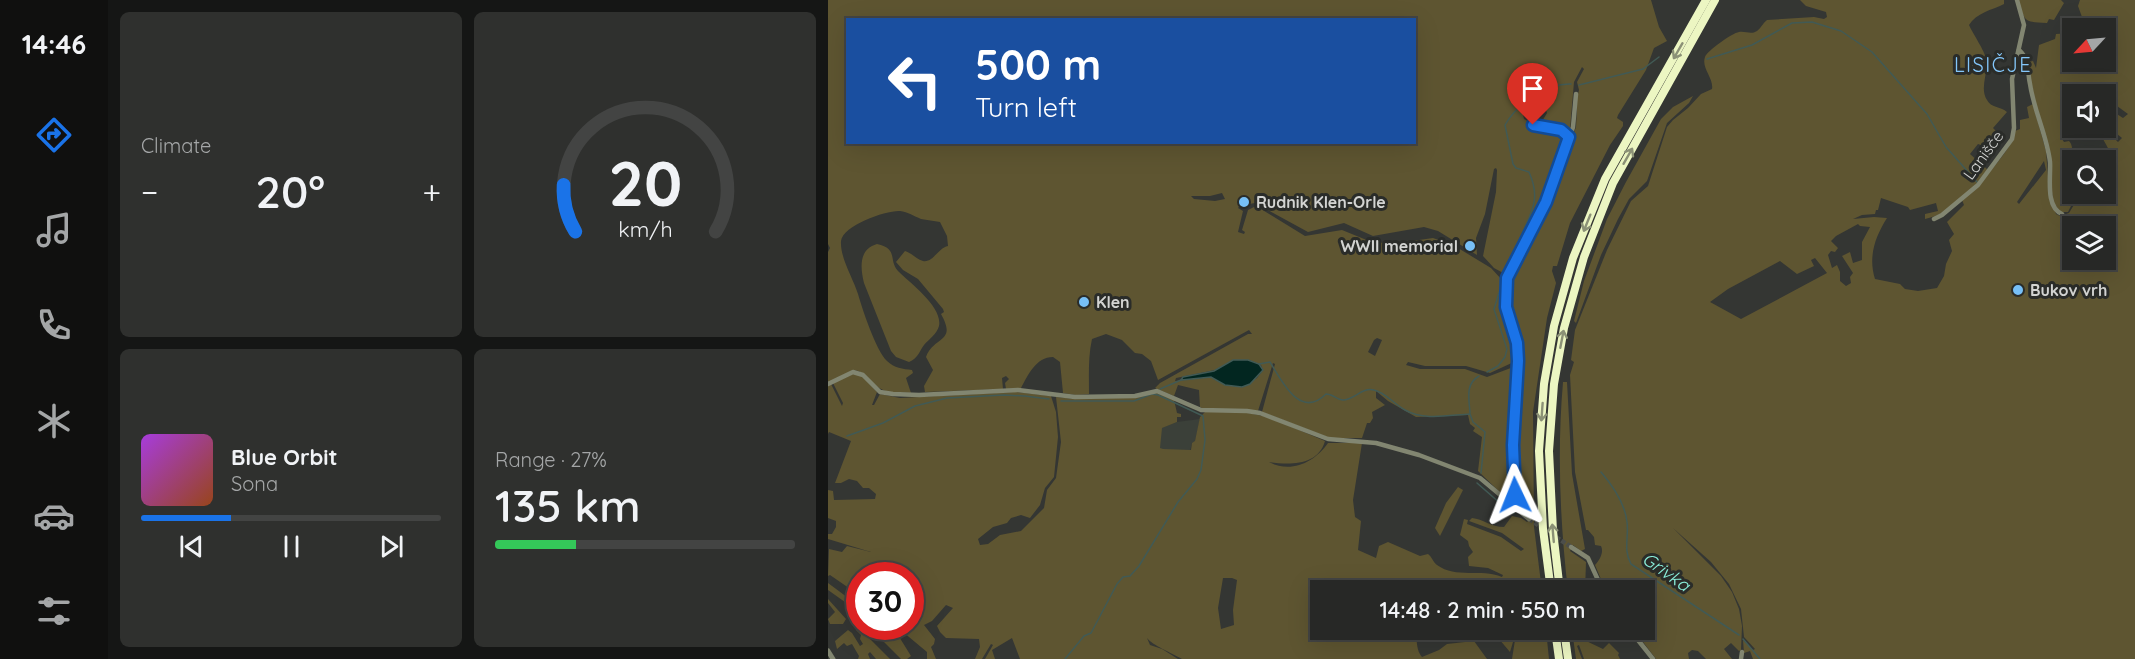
<!DOCTYPE html>
<meta charset="utf-8">
<style>
:root{--surface:#272826;--page:#2f302e;--text:#f1f3f6;--muted:#a4a6a7;--line:#434443;--accent:#1a73e8}
body{margin:0;font-family:Quicksand,sans-serif;background:var(--page);color:var(--text);height:100vh;display:flex;flex-direction:column;font-size:22px;white-space:nowrap}
*{box-sizing:border-box;margin:0}
p{font-size:20px;color:var(--muted)}
.icon{flex:none;width:33px;height:33px;fill:none;stroke:currentColor;stroke-width:2;stroke-linecap:round;stroke-linejoin:round}
.map{position:relative;flex:1;overflow:hidden}
.details{display:flex;flex-direction:column;gap:12px;padding:12px;background:#151615;width:720px}
.details>*{flex:none}
.hud{position:absolute;left:18px;top:18px;width:570px;height:126px;border-radius:0px;box-shadow:0 6px 24px #0002,0 0 0 2px var(--line);background:#1a4fa0;color:#fff;overflow:hidden}
.needle{width:39px;rotate:244deg}
.tools{position:absolute;left:1234px;top:18px;display:grid;gap:12px}
.tools a{display:grid;place-items:center;width:54px;height:54px;border-radius:0px;background:var(--surface);box-shadow:0 6px 24px #0002,0 0 0 2px var(--line);font-size:30px}
.speed{position:absolute;left:18px;top:562px;display:flex;gap:12px;font-size:30px;font-weight:700;text-align:center}
.speed>*{display:grid;place-content:center;width:78px;height:78px;border-radius:50%;background:var(--surface);box-shadow:0 6px 24px #0002,0 0 0 2px var(--line);line-height:1}
.speed .limit{border:9px solid #d22;background:#fff;color:#111}
.pin{position:absolute;display:grid;place-items:center;width:51px;height:51px;color:#fff;margin:-62px -26px;border-radius:50% 50% 50% 0;rotate:-45deg;box-shadow:0 0 6px #0007}
.pin .icon{rotate:45deg}
.me{position:absolute;width:66px;margin:-33px;rotate:358deg;stroke-linejoin:round;filter:drop-shadow(0 0 4px #0008)}
.turn{display:flex;align-items:center;gap:21px;height:126px;padding:0 30px;font-size:27px}
.turn .icon{width:78px;height:78px;stroke-width:2.5}
.turn b{display:block;font-size:42px;line-height:51px}
.big{font-size:45px;font-weight:600;line-height:1.1}
.details .tile{flex:1;display:flex;flex-direction:column;justify-content:center;gap:9px;min-width:0;padding:0 21px;border-radius:9px;background:var(--page)}
.details .dial{align-items:center;gap:0}
.dial svg{height:156px;overflow:visible;fill:none;stroke:var(--line);stroke-width:7;stroke-linecap:round;text-anchor:middle}
.dial text{fill:var(--text);stroke:none}
.song{display:flex;align-items:center;gap:18px}
.cover{width:72px;height:72px;border-radius:9px;background:linear-gradient(135deg,hsl(280 70% 55%),hsl(20 70% 35%))}
.played{height:6px;border-radius:3px;background:linear-gradient(90deg,var(--accent) 30%,var(--line) 30%)}
.keys{display:flex;justify-content:space-around;direction:ltr}
.heat{display:flex;justify-content:space-between;align-items:center;font-size:33px;direction:ltr}
.charge{height:9px;border-radius:4px;background:linear-gradient(90deg,#34c759 27%,var(--line) 0)}
.details .tiles{flex:1;display:grid;gap:12px;grid-template-columns:repeat(2,1fr)}
.trip{position:absolute;left:482px;top:580px;width:345px;height:60px;border-radius:0px;background:var(--surface);box-shadow:0 6px 24px #0002,0 0 0 2px var(--line);font-weight:600;line-height:60px;text-align:center}
main{display:flex;flex:1;min-height:0}
.dock{display:flex;flex-direction:column;width:108px;justify-content:space-around;align-items:center;background:#10100f;color:var(--muted)}
.dock .icon{width:42px;height:42px}
.dock .on{color:var(--accent)}
.dock b{font-size:27px;color:var(--text)}
.map>svg:first-child{display:block}
</style>
<main>
<nav class="dock">
<b>14:46</b>
<svg class="icon on" aria-label="directions" viewBox="0 0 24 24"><path d="M12 3l9 9-9 9-9-9zM9 14v-3h6M13 9l2 2-2 2"/></svg>
<svg class="icon" aria-label="music" viewBox="0 0 24 24"><path d="M9 18V5l10-2v13"/><circle cx="6" cy="18" r="3"/><circle cx="16" cy="16" r="3"/></svg>
<svg class="icon" aria-label="phone" viewBox="0 0 24 24"><path d="M5 4h4l2 5-3 2q2 4 5 5l2-3 5 2v4C11 20 4 13 5 4z"/></svg>
<svg class="icon" aria-label="climate" viewBox="0 0 24 24"><path d="M12 3v18M4 7l16 10M4 17L20 7"/></svg>
<svg class="icon" aria-label="car" viewBox="0 0 24 24"><path d="M5 17H2v-5l4-1 3-4h7l3 4 3 1v5h-3M9 17h6M6 11h13"/><circle cx="7" cy="17" r="2"/><circle cx="17" cy="17" r="2"/></svg>
<svg class="icon" aria-label="filters" viewBox="0 0 24 24"><path d="M4 7h16M4 17h16"/><circle cx="9" cy="7" r="2"/><circle cx="15" cy="17" r="2"/></svg>
</nav>
<section class="details">
<div class="tiles">
<div class="tile"><p>Climate</p>
<div class="heat"><a>−</a><b class="big">20°</b><a>+</a></div>
</div>
<div class="tile dial"><svg viewBox="0 0 100 80">
<path d="M14 69A42 42 0 1 1 86 69"/>
<path d="M14 69A42 42 0 0 1 8 45" stroke="#1a73e8"/>
<text x="50" y="56" font-size="32" font-weight="700">20</text>
<text x="50" y="72" font-size="11">km/h</text>
</svg></div>
<div class="tile">
<div class="song"><i class="cover"></i><div><b>Blue Orbit</b><p>Sona</p></div></div>
<div class="played"></div>
<div class="keys"><svg class="icon" aria-label="previous" viewBox="0 0 24 24"><path d="M18 5L8 12l10 7zM5 5v14"/></svg><svg class="icon" aria-label="pause" viewBox="0 0 24 24"><path d="M8 5v14M16 5v14"/></svg><svg class="icon" aria-label="next" viewBox="0 0 24 24"><path d="M6 5l10 7-10 7zM19 5v14"/></svg></div>
</div>
<div class="tile"><p>Range · 27%</p><b class="big">135 km</b><div class="charge"></div></div>
</div>
</section>
<div class="map">
<svg width="1307" height="659" viewBox="0 0 1307 659">
<rect width="100%" height="100%" fill="#343633"/>
<polygon fill="#3b4039" points="372,419 367,442 364,443 362,451 329,454 333,428 349,422"/>
<g fill="#5e5531" fill-rule="evenodd">
<path d="M 0,0 L 823,0 L 831,27 L 839,41 L 826,48 L 818,70 L 790,115 L 789,118 L 795,122 L 795,126 L 782,145 L 742,223 L 729,266 L 725,266 L 724,271 L 728,283 L 719,318 L 705,412 L 706,527 L 714,591 L 492,591 L 492,630 L 596,630 L 589,634 C 588,640 589,652 594,657 L 611,650 L 619,644 L 646,641 L 659,659 L 354,659 C 344,653 324,645 319,638 L 322,645 L 334,649 L 350,659 L 192,659 L 184,638 L 164,650 L 167,659 L 157,659 L 165,645 L 163,644 L 154,659 L 147,659 L 152,647 L 151,639 L 118,638 L 112,632 L 109,626 L 125,608 L 118,605 L 104,621 L 96,625 L 107,639 L 106,644 L 103,647 L 108,659 L 99,659 L 99,652 L 75,632 L 70,635 L 83,656 L 79,659 L 73,659 L 42,628 L 37,634 L 62,659 L 48,659 L 42,652 L 40,654 L 42,659 L 30,659 L 31,656 L 24,644 L 19,646 L 16,643 L 9,649 L 7,641 L 20,630 L 24,633 L 32,646 L 35,644 L 32,639 L 33,635 L 28,630 L 31,627 L 64,627 L 67,630 L 71,627 L 82,627 L 82,576 L 75,576 L 64,566 L 57,567 L 66,576 L 32,576 L 31,595 L 2,575 L 0,576 L 1,549 L 14,552 L 19,546 L 43,552 L 0,539 L 0,534 L 4,534 L 8,527 L 8,521 L 0,518 L 0,490 L 5,491 L 6,500 L 47,499 L 48,494 L 41,488 L 35,488 L 29,481 L 21,479 L 13,483 L 7,483 L 23,441 L 1,432 L 0,434 L 0,386 L 3,384 L 14,406 L 15,403 L 5,383 L 25,373 L 35,377 L 49,392 L 44,405 L 46,405 L 52,394 L 72,398 L 187,392 L 223,396 L 228,412 L 230,437 L 226,477 L 217,488 L 212,505 L 202,518 L 193,515 L 183,518 L 179,523 L 165,527 L 150,539 L 152,545 L 160,544 L 172,535 L 193,531 L 216,508 L 219,490 L 228,478 L 233,442 L 228,397 L 247,399 L 330,393 L 346,400 L 349,413 L 353,414 L 353,417 L 349,417 L 349,422 L 334,428 L 332,448 L 335,449 L 363,450 L 364,443 L 367,441 L 372,417 L 377,412 L 415,412 L 440,417 L 497,441 C 490,466 461,465 441,462 C 463,474 487,462 500,443 L 534,443 L 525,500 L 527,517 L 533,521 L 530,550 L 548,558 L 551,546 L 560,542 L 592,556 L 600,554 C 604,557 605,562 609,565 C 628,579 653,568 674,577 L 675,575 L 660,568 L 641,566 L 640,557 L 645,552 L 641,546 L 640,541 L 632,535 L 636,519 L 640,520 L 639,524 L 673,537 L 693,551 L 696,549 L 674,533 L 641,521 L 644,518 C 655,519 663,527 676,527 L 684,516 L 693,518 L 699,522 L 704,517 L 692,506 L 690,500 L 688,433 L 692,357 L 690,341 L 679,303 L 680,290 L 692,255 L 724,192 L 748,127 L 749,109 L 747,106 L 751,90 L 749,82 L 756,69 L 754,67 L 746,82 L 742,129 C 735,132 719,129 713,123 L 719,113 L 715,102 L 707,100 L 694,110 L 696,119 L 711,127 L 709,130 L 731,132 L 737,139 L 737,145 L 715,203 L 692,248 L 682,272 L 677,274 L 666,268 L 655,256 L 668,192 L 669,170 L 668,168 L 666,169 L 657,214 L 648,238 L 649,255 L 610,231 L 596,227 L 545,236 L 516,223 L 480,232 L 427,203 L 421,204 L 416,200 L 410,208 L 415,211 L 410,232 L 416,234 L 417,232 L 414,230 L 420,210 L 428,206 L 477,236 L 514,230 L 546,243 L 577,242 L 605,238 L 625,245 L 663,268 L 675,281 L 676,310 L 687,341 L 688,361 L 662,373 L 638,366 L 597,366 L 580,362 L 578,365 L 592,369 L 637,369 L 659,377 L 688,366 L 685,494 L 684,497 L 679,499 L 650,471 L 654,437 L 645,431 L 647,428 L 642,424 L 640,415 L 588,417 L 560,401 L 548,391 L 548,398 L 557,405 L 544,412 L 545,418 L 542,423 L 539,423 L 534,438 L 502,438 L 434,412 L 447,364 L 445,363 L 430,411 L 374,408 L 372,407 L 371,390 L 350,385 L 346,396 L 327,388 L 332,383 L 420,334 L 424,334 L 421,330 L 330,380 L 323,361 L 314,354 L 307,353 L 294,340 L 278,334 L 264,339 C 260,357 261,376 261,394 L 248,395 L 235,393 L 232,362 L 225,357 C 208,357 200,375 193,388 L 178,389 L 177,383 L 181,379 L 178,376 L 174,378 L 175,389 L 97,392 L 96,386 L 105,370 L 98,357 C 107,335 129,343 113,314 L 116,312 L 115,309 L 90,279 L 75,270 L 68,262 L 77,251 C 84,253 88,259 95,261 C 105,263 110,248 120,246 L 119,236 L 112,222 C 106,221 99,220 93,219 C 86,216 80,212 72,211 C 59,210 15,225 13,241 C 12,258 25,278 30,294 C 34,308 48,351 59,361 C 66,368 75,369 84,370 L 85,373 L 78,378 L 83,393 C 74,392 61,394 53,389 C 42,383 38,371 25,370 L 0,383 L 0,252 L 2,248 L 0,244 ZM 20,20 L 586,20 L 586,142 L 20,142 ZM 394,193 L 397,199 L 387,201 L 366,199 L 363,196 L 382,196 ZM 549,338 L 554,340 L 547,356 L 540,352 L 546,340 ZM 406,360 L 421,360 L 433,365 L 435,370 L 429,378 L 415,387 L 400,385 L 384,377 L 347,381 L 348,378 L 387,370 ZM 395,578 L 404,578 L 409,580 L 405,610 L 406,625 L 393,629 L 390,608 Z"/>
<path d="M 972,0 L 1176,0 L 1176,4 C 1164,10 1148,13 1141,25 C 1145,34 1157,51 1158,59 C 1161,72 1151,88 1159,100 C 1163,108 1172,106 1179,112 L 1165,128 L 1171,134 L 1159,147 L 1150,144 L 1142,154 L 1160,170 C 1145,190 1123,214 1097,219 L 1097,214 L 1110,211 L 1108,203 L 1082,210 L 1080,207 L 1053,198 L 1050,210 L 1048,210 L 1047,214 L 1034,215 L 1025,219 L 1046,217 L 1059,218 C 1047,237 1040,257 1047,279 L 1072,284 L 1077,289 L 1090,291 L 1109,288 L 1116,276 L 1118,264 L 1124,251 L 1121,240 L 1126,234 L 1119,222 L 1136,205 L 1134,200 C 1147,189 1187,147 1187,131 L 1192,129 L 1192,120 L 1201,118 L 1199,107 L 1205,104 L 1218,151 L 1221,188 L 1228,214 L 1232,216 L 1241,213 L 1247,203 L 1255,202 L 1260,194 L 1278,194 L 1278,156 L 1281,150 L 1275,139 L 1277,135 L 1281,133 L 1290,142 L 1294,138 L 1278,125 L 1278,107 L 1295,118 L 1300,114 L 1278,98 L 1278,94 L 1245,94 L 1245,126 L 1234,139 L 1236,142 L 1241,141 C 1246,146 1244,154 1241,160 L 1245,165 L 1245,194 L 1249,194 L 1240,212 L 1231,212 L 1226,205 L 1223,187 L 1223,162 L 1202,81 L 1201,62 L 1205,61 L 1208,68 L 1211,45 L 1227,39 L 1228,34 L 1245,33 L 1245,62 L 1278,62 L 1278,28 L 1258,28 L 1250,6 L 1252,0 L 1307,0 L 1307,659 L 925,659 L 922,651 L 916,653 L 915,640 L 925,650 L 927,649 L 916,637 L 913,609 L 901,584 L 883,562 L 845,528 L 893,576 L 904,592 L 911,609 L 914,626 L 913,650 L 911,651 L 903,643 L 896,649 L 904,659 L 878,659 L 870,651 L 864,650 L 860,653 L 861,659 L 828,659 L 806,630 L 816,630 L 816,591 L 778,591 L 767,565 C 772,560 776,552 773,546 L 767,545 L 766,537 L 760,530 L 758,530 L 747,472 L 742,375 L 746,362 L 743,360 L 747,330 L 779,250 L 803,201 L 820,186 L 839,127 L 845,120 L 860,108 L 873,94 L 884,89 C 886,78 873,68 877,57 C 879,51 904,33 911,32 C 918,31 923,35 929,31 C 933,28 935,23 939,20 L 986,17 L 996,19 L 999,17 L 998,12 L 978,6 ZM 1216,161 L 1218,170 L 1191,204 L 1189,202 ZM 1030,224 L 1032,226 L 1042,227 L 1034,242 L 1034,260 L 1025,263 L 1022,252 L 1014,256 L 1025,273 L 1022,277 L 1023,283 L 1018,286 L 1012,281 L 1012,272 L 1009,265 L 1004,268 L 1000,255 L 1003,251 L 1007,252 L 1010,248 L 1003,241 L 1008,236 ZM 1245,226 L 1278,226 L 1278,260 L 1245,260 ZM 987,258 L 999,273 L 913,319 L 882,302 L 900,289 L 952,261 L 969,274 L 986,266 L 983,260 Z"/>
<path d="M 1190,0 L 1233,0 L 1236,3 L 1226,20 L 1221,19 L 1219,23 C 1196,22 1197,22 1190,0 Z"/>
<polygon points="865,96 861,103 839,123 819,181 801,199 790,219 773,255 748,323 746,321 756,281 779,219 798,182 833,119 845,107"/>
<path d="M 49,244 C 71,249 60,260 70,271 C 82,283 115,307 111,326 C 109,334 101,339 96,345 C 91,352 90,358 81,362 L 68,357 L 63,351 L 36,283 C 32,267 31,249 49,244 Z"/>
<path d="M 735,382 L 739,382 L 744,474 L 757,549 L 753,551 L 745,545 L 742,551 L 758,562 L 757,591 L 740,591 C 732,522 729,452 735,382 Z"/>
<polygon points="630,487 635,490 612,536 607,528 618,503"/>
<polygon points="0,583 31,606 31,612 0,590"/>
<polygon points="0,599 18,619 15,624 2,624 0,619 7,612 0,603"/>
<polygon points="659,630 684,630 685,642 682,652 671,639"/>
<polygon points="686,630 718,630 721,659 684,659 687,640"/>
<polygon points="744,630 753,630 754,639 775,649 781,643 791,653 790,655 792,659 756,659 751,645 749,646 754,659 748,659"/>
</g>
<polygon fill="#022620" stroke="#415a55" stroke-width="1.5" points="405,360 420,360 431,364 435,370 422,384 414,387 397,385 383,377 353,380 355,377 386,371"/>
<g fill="none" stroke-linecap="round" stroke-linejoin="round">
<g stroke="#415a55" stroke-width="1.5">
<polyline points="879,59 924,45 964,23 984,22 1013,31 1044,52 1099,114 1118,147 1149,182"/>
<polyline points="751,85 815,69 831,57"/>
<path d="M 678,274 C 683,263 687,251 692,239 C 702,213 714,201 701,172 L 688,168 L 685,164 L 677,125 C 688,105 719,83 743,84"/>
<path d="M 431,364 L 442,362 C 454,381 472,420 498,394 C 505,394 509,400 515,400 C 526,400 534,387 546,390 C 557,392 567,405 577,410 C 596,421 622,415 642,414 L 645,422 L 657,432 L 653,473"/>
<polyline points="659,372 670,366 677,357 679,349 666,309 674,283"/>
<polyline points="332,389 353,380"/>
<polyline points="233,401 306,401 324,394 330,395 375,416 377,440 373,470 369,479 350,502 311,566 302,576 295,577 289,584 263,633 256,636 237,659"/>
<path d="M 642,413 C 641,398 637,384 651,376"/>
<polyline points="19,436 55,423 87,406 119,398 176,395 197,396 221,399"/>
<path d="M 773,472 C 785,486 797,503 799,522 C 801,537 795,550 803,564 L 911,635"/>
<polyline points="649,483 681,511 686,513"/>
<polyline points="915,639 932,659"/>
</g>
<polyline stroke="#4c4e4b" stroke-width="4.5" stroke-dasharray="4.5 2" stroke-linecap="butt" points="701,519 743,547"/>
<g stroke="#828671" stroke-width="4.5">
<path d="M 1191,50 C 1202,60 1199,71 1202,84 C 1206,111 1219,136 1222,162 C 1223,177 1217,207 1234,214"/>
<polyline points="705,125 733,130 741,137"/>
<polyline points="1106,219 1114,215 1150,185 1184,139 1186,128 1184,79 1196,25 1189,0"/>
<polyline points="0,384 25,372 35,375 52,392 65,394 91,395 190,390 247,397 307,396 329,391 373,410 419,411 432,413 500,439 548,443 591,455 652,478 701,519"/>
<polyline points="685,506 687,495 685,445 690,361 689,343 678,307 679,278 718,202 738,149 745,127 748,94"/>
<polyline points="743,547 760,558 775,591"/>
<polyline points="802,630 825,659"/>
<polyline points="913,659 914,652"/>
</g>
<polyline stroke="#828671" stroke-width="5" points="0,651 5,659"/>
<g stroke="#ecf6c2" stroke-width="8">
<polyline points="723,591 715,529 711,451 716,384 726,326 745,258 777,179 878,0"/>
<polyline points="732,591 725,531 721,451 726,384 736,328 756,257 785,183 887,0"/>
<polyline points="727,630 731,659"/>
<polyline points="736,630 740,659"/>
</g>
</g>
<defs><path id="oneway-shaft" d="M-6 0H5M1.5-3L5.5 0L1.5 3" fill="none" stroke-width="1.6" stroke-linecap="round" stroke-linejoin="round" transform="scale(1.5)"/></defs>
<g stroke="#8b9176">
<use href="#oneway-shaft" transform="translate(850 51) rotate(120)"/>
<use href="#oneway-shaft" transform="translate(800 156) rotate(-60)"/>
<use href="#oneway-shaft" transform="translate(759 223) rotate(112)"/>
<use href="#oneway-shaft" transform="translate(734 339) rotate(-79)"/>
<use href="#oneway-shaft" transform="translate(714 412) rotate(94)"/>
<use href="#oneway-shaft" transform="translate(725 533) rotate(-95)"/>
</g>
<g fill="none" stroke-linecap="round" stroke-linejoin="round">
<g stroke="#114b97" stroke-width="15">
<polyline id="route" points="687,495 685,445 690,361 689,343 678,307 679,278 718,202 741,137 733,130 705,125"/>
</g>
<use href="#route" stroke="#1a73e8" stroke-width="10"/>
</g>
<g fill="#77c0f7" stroke="#2a2c29" stroke-width="2">
<circle cx="416" cy="202" r="6"/>
<circle cx="642" cy="246" r="6"/>
<circle cx="1190" cy="290" r="6"/>
<circle cx="256" cy="302" r="6"/>
</g>
<g text-anchor="middle" stroke-width="6" stroke-linejoin="round" paint-order="stroke">
<g font-size="16" fill="#d3d4d2" stroke="#2a2c29">
<text transform="translate(1155 155) rotate(-54)" y="6">Lanišče</text>
</g>
<g font-size="16" font-weight="bold" fill="#d3d4d2" stroke="#2a2c29" text-anchor="start">
<text x="428" y="208">Rudnik Klen-Orle</text>
<text x="630" y="252" text-anchor="end">WWII memorial</text>
<text x="1202" y="296">Bukov vrh</text>
<text x="268" y="308">Klen</text>
</g>
<g font-size="18" font-style="italic" fill="#8bf0dc" stroke="#2a2c29">
<text transform="translate(838 572) rotate(35)" y="6">Grivka</text>
</g>
<g font-size="20" letter-spacing="1.5" fill="#84c7fb" stroke="#2a2c29">
<text x="1165" y="72">LISIČJE</text>
</g>
</g>
</svg>
<div class="tools">
<a><svg class="needle" viewBox="-14 -14 28 28"><path d="M0-13l5 13h-10z" fill="#e53935"/><path d="M0 13l5-13h-10z" fill="#a4a6a7"/></svg></a>
<a><svg class="icon" aria-label="sound" viewBox="0 0 24 24"><path d="M4 9h4l5-4v14l-5-4H4zM17 9q2 3 0 6"/></svg></a>
<a><svg class="icon" aria-label="search" viewBox="0 0 24 24"><circle cx="10" cy="10" r="6"/><path d="M15 15l6 6"/></svg></a>
<a><svg class="icon" aria-label="layers" viewBox="0 0 24 24"><path d="M12 4l9 5-9 5-9-5zM3 14l9 5 9-5"/></svg></a>
</div>
<div class="speed"><div class="limit">30</div></div>
<div class="pin" style="left:705px;top:125px;background:#d93025"><svg class="icon" aria-label="arrive" viewBox="0 0 24 24"><path d="M6 21V4h12l-3 4 3 4H6"/></svg></div>
<svg class="me" style="left:687px;top:495px" viewBox="-20 -20 40 40"><path d="M0-17L14 15 0 8-14 15z" fill="#1a73e8" stroke="#fff" stroke-width="4"/></svg>
<div class="trip">14:48 · 2 min · 550 m</div>
<div class="hud">
<div class="turn"><svg class="icon" aria-label="left" viewBox="0 0 24 24"><path d="M17 20v-9H6M10 6l-5 5 5 5"/></svg><div><b>500 m</b>Turn left</div></div>
</div>
</div>
</main>
